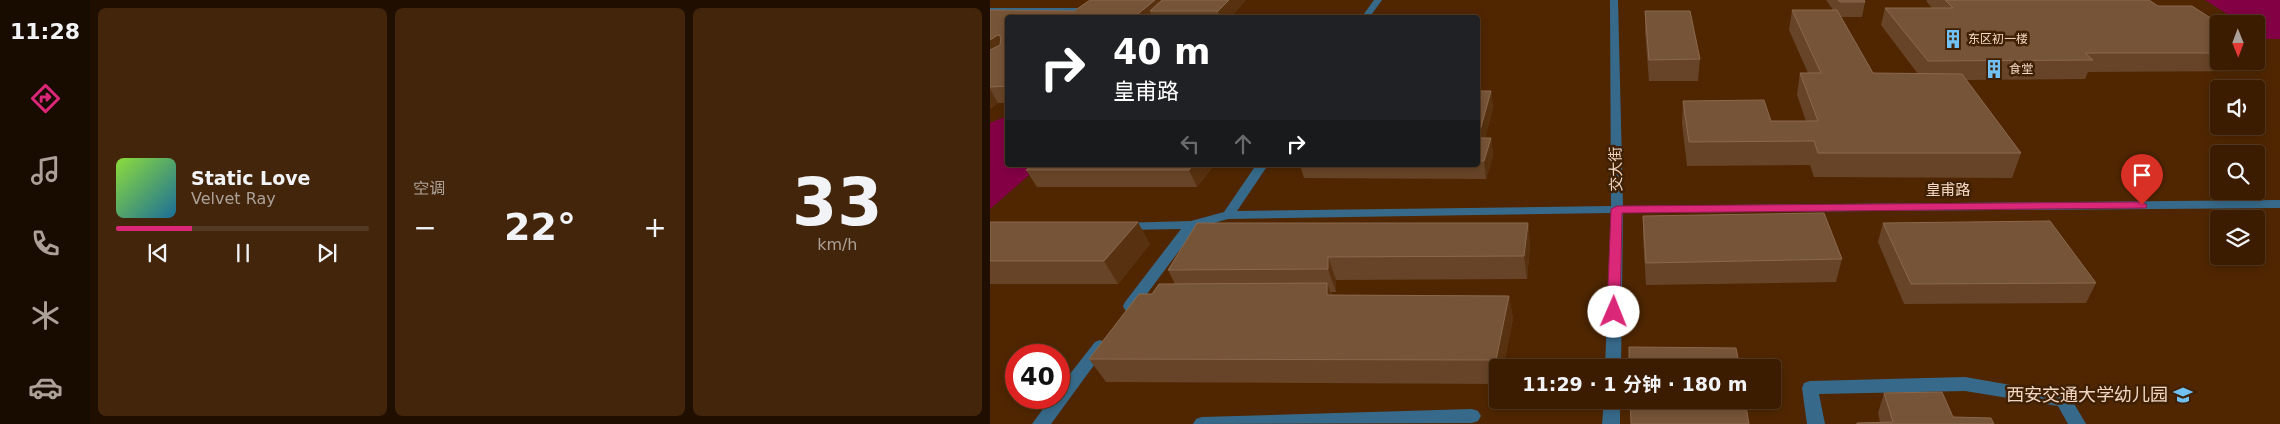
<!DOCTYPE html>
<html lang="zh">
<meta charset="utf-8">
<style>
:root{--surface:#3b1c00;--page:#42250a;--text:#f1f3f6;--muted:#aca199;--line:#543a22;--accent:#db2777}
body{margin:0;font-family:"DejaVu Sans","Noto Sans SC",sans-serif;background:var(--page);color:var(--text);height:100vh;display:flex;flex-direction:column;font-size:19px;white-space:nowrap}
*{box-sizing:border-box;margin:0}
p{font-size:16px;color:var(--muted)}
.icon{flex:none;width:28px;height:28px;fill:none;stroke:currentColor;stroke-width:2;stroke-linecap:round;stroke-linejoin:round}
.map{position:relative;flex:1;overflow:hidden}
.sheet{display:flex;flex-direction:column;gap:8px;padding:8px;background:#200f00;width:900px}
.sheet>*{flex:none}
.banner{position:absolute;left:15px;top:15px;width:475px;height:152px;border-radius:5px;box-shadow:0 2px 8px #0003,0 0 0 1px var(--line);background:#202124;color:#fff;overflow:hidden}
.needle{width:32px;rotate:179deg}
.controls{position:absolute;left:1220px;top:15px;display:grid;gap:10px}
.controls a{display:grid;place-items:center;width:55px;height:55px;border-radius:5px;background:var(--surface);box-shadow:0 2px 8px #0003,0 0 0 1px var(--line);font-size:25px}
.speed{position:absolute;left:15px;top:344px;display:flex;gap:10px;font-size:25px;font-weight:700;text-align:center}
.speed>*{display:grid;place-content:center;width:65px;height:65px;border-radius:50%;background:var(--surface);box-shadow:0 2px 8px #0003,0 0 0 1px var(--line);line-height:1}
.speed .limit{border:8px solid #d22;background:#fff;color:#111}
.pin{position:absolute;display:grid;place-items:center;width:42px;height:42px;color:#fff;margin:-51px -21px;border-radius:50% 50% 50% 0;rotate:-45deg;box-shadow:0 0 5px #0007}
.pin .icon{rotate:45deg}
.me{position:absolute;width:55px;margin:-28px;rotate:1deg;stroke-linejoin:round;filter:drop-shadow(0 0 4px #0008)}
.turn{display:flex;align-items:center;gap:18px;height:105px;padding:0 25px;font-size:22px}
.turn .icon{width:65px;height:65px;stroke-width:2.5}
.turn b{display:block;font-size:35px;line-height:42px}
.lanes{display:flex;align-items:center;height:48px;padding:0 25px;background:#0003;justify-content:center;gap:25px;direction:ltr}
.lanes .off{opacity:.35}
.big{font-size:38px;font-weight:700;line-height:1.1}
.sheet .widget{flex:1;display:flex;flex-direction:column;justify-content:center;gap:8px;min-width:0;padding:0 18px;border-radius:8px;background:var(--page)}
.sheet .dial{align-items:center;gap:0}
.dial b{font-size:65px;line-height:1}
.song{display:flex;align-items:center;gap:15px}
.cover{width:60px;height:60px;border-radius:8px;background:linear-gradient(135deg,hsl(90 70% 55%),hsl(200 70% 35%))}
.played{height:5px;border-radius:2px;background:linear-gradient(90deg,var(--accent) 30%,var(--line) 30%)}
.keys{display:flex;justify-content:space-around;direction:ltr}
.heat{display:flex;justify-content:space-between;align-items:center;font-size:28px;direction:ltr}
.sheet .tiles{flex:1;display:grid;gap:8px;grid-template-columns:repeat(3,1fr)}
.trip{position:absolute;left:499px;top:359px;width:292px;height:50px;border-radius:5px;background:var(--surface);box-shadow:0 2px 8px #0003,0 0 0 1px var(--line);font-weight:700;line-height:50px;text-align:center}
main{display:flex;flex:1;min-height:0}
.tabs{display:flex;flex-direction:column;width:90px;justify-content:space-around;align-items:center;background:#180b00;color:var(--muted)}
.tabs .icon{width:35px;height:35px}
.tabs .selected{color:var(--accent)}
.tabs b{font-size:22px;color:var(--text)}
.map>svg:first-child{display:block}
</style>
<main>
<nav class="tabs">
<b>11:28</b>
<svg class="icon selected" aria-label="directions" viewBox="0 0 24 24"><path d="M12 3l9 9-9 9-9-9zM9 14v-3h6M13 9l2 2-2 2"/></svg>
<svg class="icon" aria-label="music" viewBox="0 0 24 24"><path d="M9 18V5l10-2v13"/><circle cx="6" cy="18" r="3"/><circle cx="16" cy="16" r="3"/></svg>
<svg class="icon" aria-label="phone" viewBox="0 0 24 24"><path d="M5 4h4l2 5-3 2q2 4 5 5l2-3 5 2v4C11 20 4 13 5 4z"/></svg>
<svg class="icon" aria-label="climate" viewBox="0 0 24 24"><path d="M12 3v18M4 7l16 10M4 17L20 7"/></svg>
<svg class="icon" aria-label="car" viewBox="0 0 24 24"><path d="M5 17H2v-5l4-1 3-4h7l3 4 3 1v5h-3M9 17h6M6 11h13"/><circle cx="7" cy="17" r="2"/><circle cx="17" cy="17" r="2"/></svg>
</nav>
<section class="sheet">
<div class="tiles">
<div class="widget">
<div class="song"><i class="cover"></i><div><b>Static Love</b><p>Velvet Ray</p></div></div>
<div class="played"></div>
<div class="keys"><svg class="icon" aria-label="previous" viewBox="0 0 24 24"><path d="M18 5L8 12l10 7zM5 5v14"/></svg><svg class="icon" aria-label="pause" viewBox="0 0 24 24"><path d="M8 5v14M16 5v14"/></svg><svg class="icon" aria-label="next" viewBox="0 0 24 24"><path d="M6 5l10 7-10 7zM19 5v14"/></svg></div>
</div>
<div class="widget"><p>空调</p>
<div class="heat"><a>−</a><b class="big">22°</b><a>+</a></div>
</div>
<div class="widget dial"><b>33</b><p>km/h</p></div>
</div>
</section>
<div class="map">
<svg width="1290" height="424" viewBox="0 0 1290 424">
<rect width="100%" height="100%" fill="#4f2600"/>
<g fill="#830045">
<polygon points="1215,0 1290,0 1290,39 1277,39 1266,32 1266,24 1253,24"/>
<polygon points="17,116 18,165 51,165 0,209 0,123"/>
</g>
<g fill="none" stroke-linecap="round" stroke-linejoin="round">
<g fill="#376a8a" fill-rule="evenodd">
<polygon points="384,0 392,0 379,18 371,18"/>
<polygon points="620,0 628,0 633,206 1290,200 1290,208 633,213 631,368 615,368 621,213 238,219 206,228 145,310 135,310 133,306 135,302 191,229 134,230 129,229 128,226 129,223 201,221 234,212 266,165 278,165 247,211 621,206"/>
<polygon points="0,8 86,8 90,10 80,18 70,18 77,12 0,12"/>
<polygon points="110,340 115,342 118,346 115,350 61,424 42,424 61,398 69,398 69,388 105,342"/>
<polygon points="975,377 1079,395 1096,424 1078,424 1068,406 975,391 829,394 835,424 817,424 812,388 814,383 820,381"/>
<polygon points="614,400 630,400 630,424 612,424"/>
<polygon points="482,409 488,411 491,416 488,421 482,423 203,424 206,419 212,417"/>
</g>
</g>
<g fill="#674427">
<polygon points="168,0 169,3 172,0 256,0 240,18 18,18 18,103 8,103 0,109 0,10 84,11"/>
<polygon points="836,0 874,0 875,2 872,17 851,17 883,73 928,74 891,25 895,8 942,8 936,1 937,0 1159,0 1168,6 1229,24 1229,61 1266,61 1266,47 1274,52 1263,71 1098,72 1095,79 976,80 1031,153 1022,178 824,177 820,165 697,166 692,124 693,101 781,121 816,121 807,95 810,73 818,73 799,30 802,10 843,10"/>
<polygon points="655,11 710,59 708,81 659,81 655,31"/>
<polygon points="488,91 501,91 503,108 495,138 501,138 503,156 496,179 314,178 310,165 488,165"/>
<polygon points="42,165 224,165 207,187 47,187 36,170"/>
<polygon points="653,216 852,259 846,282 656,285 653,238"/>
<polygon points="0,222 160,244 128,284 0,284"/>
<polygon points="538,223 540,245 537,279 346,280 346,292 341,292 342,295 519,296 523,319 513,368 508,368 508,384 116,382 99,359 162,294 185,284 178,270"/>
<polygon points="893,223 1106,283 1096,303 914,304 888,242"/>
<polygon points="894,393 963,417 1004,424 866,424 867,423 890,422 888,413"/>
</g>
<g fill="#573110">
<polygon points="165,0 168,0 173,11 160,11 162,18 143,18"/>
<polygon points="239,0 256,0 240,18 230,18 228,11"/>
<polygon points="8,35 17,50 0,60 0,40"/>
<polygon points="0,89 8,103 0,109"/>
<polygon points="501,91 503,108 490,156 488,138"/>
<polygon points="501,138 503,156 496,179 494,161"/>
<polygon points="203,165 224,165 207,187 199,170"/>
<polygon points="148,222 160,244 128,284 114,261"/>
<polygon points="538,223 540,245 537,279 534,256"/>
<polygon points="338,257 346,280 346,292 338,269"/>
<polygon points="337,283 346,306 337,295"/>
<polygon points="519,296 523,319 513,368 508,368 508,369 506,360"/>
</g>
<g fill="#765438" stroke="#8a684e">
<polygon points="100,0 165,0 143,18 18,18 18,86 0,87 0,50 10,45 11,36 8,35 0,40 0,10 84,11"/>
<polygon points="172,0 239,0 228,11 160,11"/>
<polygon points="848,0 874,0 875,2 850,2"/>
<polygon points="955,0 1159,0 1168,6 1202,6 1230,24 1229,24 1229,53 1095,53 1103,60 938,61 895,8 963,8"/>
<polygon points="802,10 847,10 883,73 972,74 1031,153 828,153 824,141 699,142 693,101 774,100 781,121 828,121 810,73 831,73"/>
<polygon points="655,11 700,11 710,59 659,60"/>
<polygon points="1266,47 1274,52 1266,52"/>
<polygon points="488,91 501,91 488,138"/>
<polygon points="488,138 501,138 494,161 488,161"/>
<polygon points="42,165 203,165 199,170 36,170"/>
<polygon points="834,213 852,259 656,263 653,216"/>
<polygon points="1060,221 1106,283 921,284 893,223"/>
<polygon points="0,222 148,222 114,261 0,261"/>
<polygon points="207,223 538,223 534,256 338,257 338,269 178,270"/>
<polygon points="337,283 337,295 519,296 506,360 99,359 149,294 162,294 169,284"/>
<polygon points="639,347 746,348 750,368 639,368"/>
<polygon points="952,392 963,417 1001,418 1004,424 867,424 867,423 903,422 894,393"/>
<polygon points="640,400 755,400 759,424 641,424"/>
</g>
<polygon fill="#db2777" stroke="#8e194d" points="1152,202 1157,205 1156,208 632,213 630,312 628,315 619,315 617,312 621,209 627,206"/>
<defs>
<g id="building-bare" transform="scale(1.5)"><path d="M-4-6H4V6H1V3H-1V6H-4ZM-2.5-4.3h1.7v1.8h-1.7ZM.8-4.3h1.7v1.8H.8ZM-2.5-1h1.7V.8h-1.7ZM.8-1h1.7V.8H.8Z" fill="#71c1f5" stroke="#3f2003" stroke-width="2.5" paint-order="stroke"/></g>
<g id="school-bare" transform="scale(1.5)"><path d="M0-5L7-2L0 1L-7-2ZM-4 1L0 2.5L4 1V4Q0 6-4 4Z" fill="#71c1f5" stroke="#3f2003" stroke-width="2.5" paint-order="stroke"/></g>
</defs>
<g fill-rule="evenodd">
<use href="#building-bare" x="963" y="39"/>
<use href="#building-bare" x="1004" y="69"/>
<use href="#school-bare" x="1193" y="395"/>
</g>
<g text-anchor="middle" stroke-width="5" stroke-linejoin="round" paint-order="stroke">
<g font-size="12" fill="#f2d7c4" stroke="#3f2003" text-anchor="start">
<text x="978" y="43">东区初一楼</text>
<text x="1019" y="73">食堂</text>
</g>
<g font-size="15" fill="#f2d7c4" stroke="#3f2003">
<text transform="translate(626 169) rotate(-91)" y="5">交大街</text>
<text x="958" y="195">皇甫路</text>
</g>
<g font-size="18" fill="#f2d7c4" stroke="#3f2003" text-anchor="end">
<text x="1178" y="401">西安交通大学幼儿园</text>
</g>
</g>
</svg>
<div class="controls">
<a><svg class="needle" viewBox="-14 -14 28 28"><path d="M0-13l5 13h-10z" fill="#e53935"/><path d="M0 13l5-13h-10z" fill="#aca199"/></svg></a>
<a><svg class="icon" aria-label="sound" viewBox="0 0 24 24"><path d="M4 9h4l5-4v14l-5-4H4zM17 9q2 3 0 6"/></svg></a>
<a><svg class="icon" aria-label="search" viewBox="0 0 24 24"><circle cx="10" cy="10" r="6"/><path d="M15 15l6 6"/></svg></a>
<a><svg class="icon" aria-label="layers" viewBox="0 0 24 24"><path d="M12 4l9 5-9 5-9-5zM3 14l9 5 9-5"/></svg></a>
</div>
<div class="speed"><div class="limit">40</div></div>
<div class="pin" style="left:1152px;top:205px;background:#d93025"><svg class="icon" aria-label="arrive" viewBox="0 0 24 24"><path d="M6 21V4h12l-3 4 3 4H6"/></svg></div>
<svg class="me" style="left:624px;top:312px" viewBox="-20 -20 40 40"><circle r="19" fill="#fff"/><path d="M0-13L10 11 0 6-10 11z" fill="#db2777"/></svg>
<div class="trip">11:29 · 1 分钟 · 180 m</div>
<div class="banner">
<div class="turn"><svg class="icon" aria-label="right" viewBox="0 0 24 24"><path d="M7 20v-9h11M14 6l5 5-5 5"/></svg><div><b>40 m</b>皇甫路</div></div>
<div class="lanes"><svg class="icon off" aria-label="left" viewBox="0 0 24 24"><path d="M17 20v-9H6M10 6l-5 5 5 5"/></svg><svg class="icon off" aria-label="ahead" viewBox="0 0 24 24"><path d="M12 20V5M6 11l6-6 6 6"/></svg><svg class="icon" aria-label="right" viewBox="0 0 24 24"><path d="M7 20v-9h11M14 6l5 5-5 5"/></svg></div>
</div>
</div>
</main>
